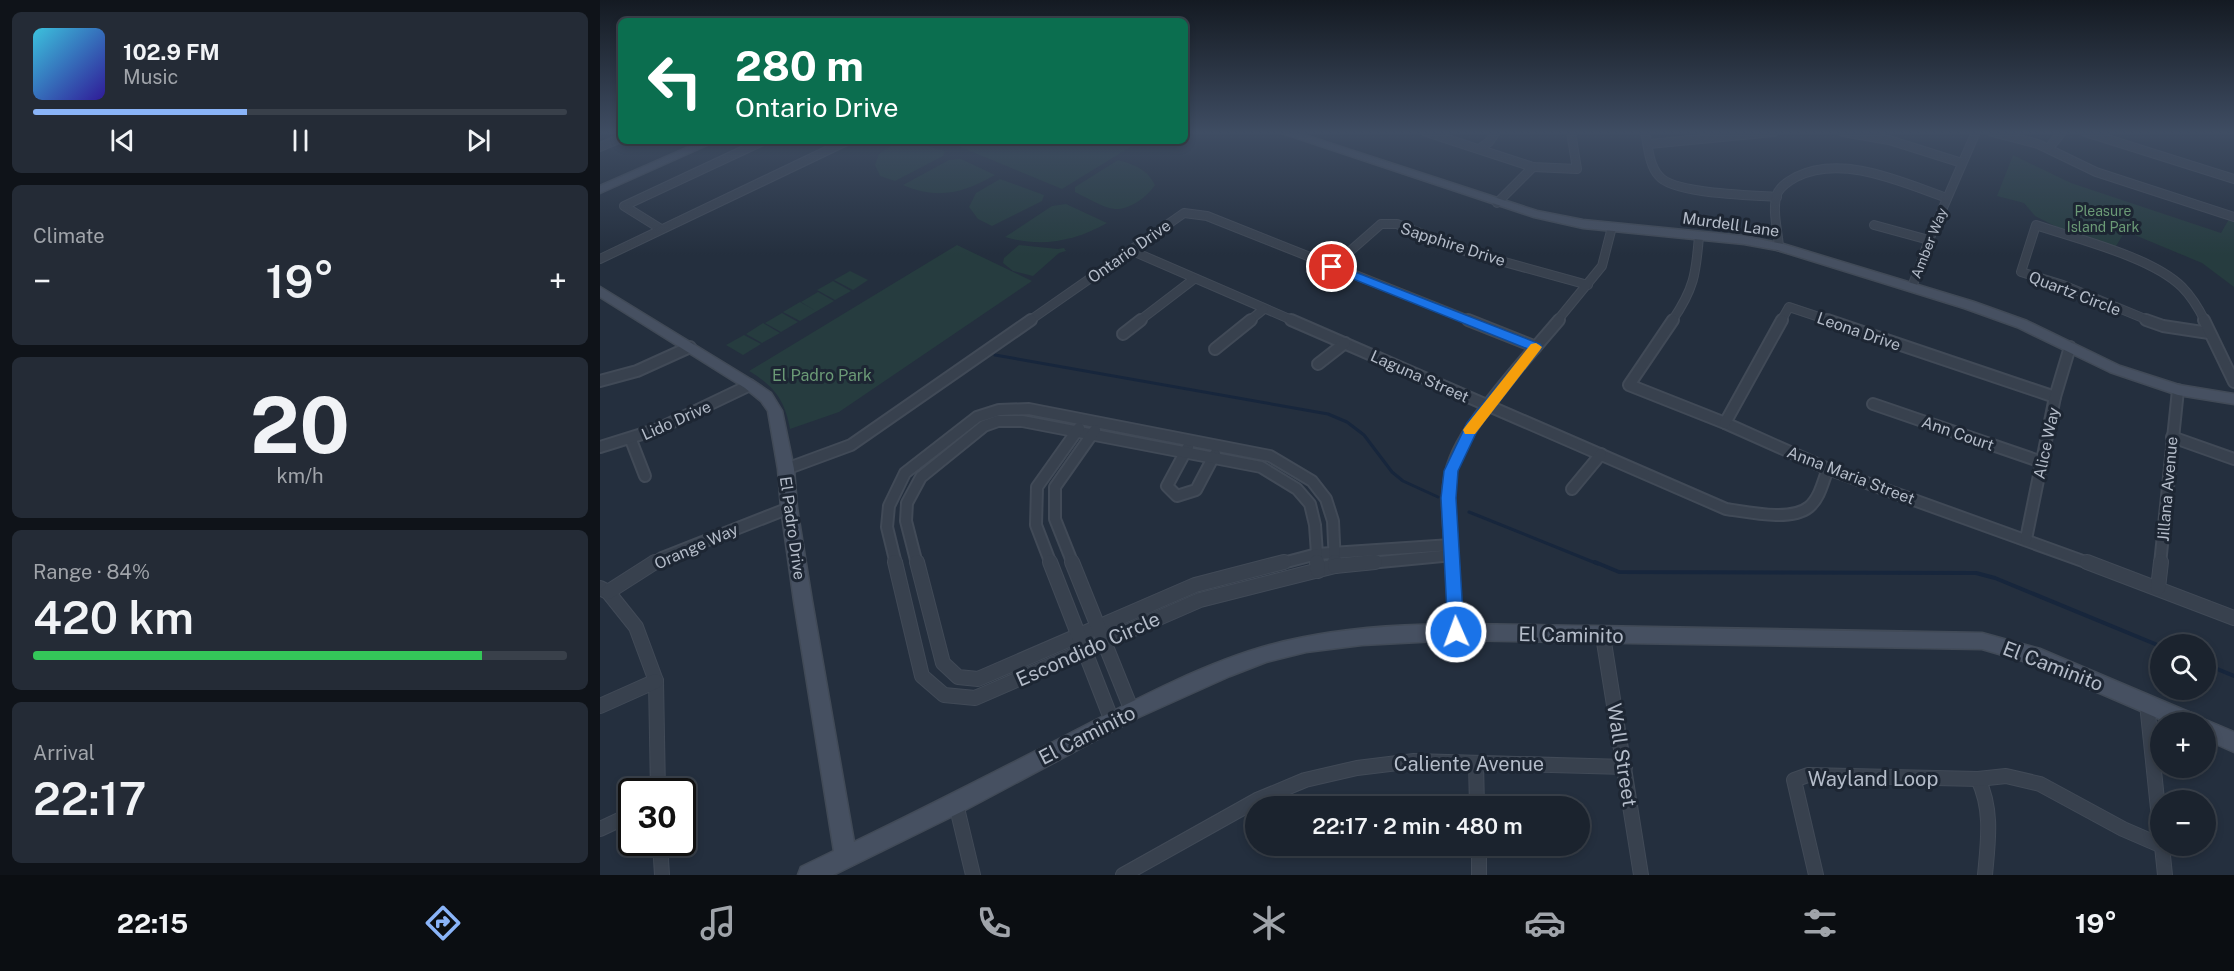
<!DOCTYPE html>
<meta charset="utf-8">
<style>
:root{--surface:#1b232e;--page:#242b36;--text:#f1f3f6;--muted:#a0a4aa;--line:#39404a;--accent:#8ab4f8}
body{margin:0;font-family:"Public Sans",sans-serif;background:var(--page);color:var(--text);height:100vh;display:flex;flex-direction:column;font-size:22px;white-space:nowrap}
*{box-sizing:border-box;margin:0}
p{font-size:20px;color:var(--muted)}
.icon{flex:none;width:33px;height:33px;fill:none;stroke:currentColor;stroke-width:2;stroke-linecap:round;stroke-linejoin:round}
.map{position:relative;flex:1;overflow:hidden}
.panel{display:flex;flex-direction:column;gap:12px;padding:12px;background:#0f1319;width:600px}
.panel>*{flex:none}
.hud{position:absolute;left:18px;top:18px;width:570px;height:126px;border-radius:9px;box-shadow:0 3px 9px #0003,0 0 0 2px var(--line);background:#0b6e4f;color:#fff;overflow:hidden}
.fabs{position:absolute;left:1550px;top:634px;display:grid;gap:12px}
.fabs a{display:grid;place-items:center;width:66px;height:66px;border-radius:50%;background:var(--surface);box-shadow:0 3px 9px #0003,0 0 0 2px var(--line);font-size:30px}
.speed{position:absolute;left:18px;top:778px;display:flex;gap:12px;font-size:30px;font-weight:700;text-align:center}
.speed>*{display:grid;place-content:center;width:78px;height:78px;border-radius:50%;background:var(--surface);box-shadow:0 3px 9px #0003,0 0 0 2px var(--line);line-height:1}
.speed .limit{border:3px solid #111;border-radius:9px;background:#fff;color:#111}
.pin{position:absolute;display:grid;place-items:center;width:51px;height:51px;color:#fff;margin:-26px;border:3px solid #fff;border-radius:50%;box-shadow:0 2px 6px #0007}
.me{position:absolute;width:66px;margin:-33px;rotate:358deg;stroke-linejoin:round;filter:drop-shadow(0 0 4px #0008)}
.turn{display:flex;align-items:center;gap:21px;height:126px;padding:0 18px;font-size:27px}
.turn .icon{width:78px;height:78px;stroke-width:2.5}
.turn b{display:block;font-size:42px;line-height:51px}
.big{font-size:45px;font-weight:600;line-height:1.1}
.panel .tile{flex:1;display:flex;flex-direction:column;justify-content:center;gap:9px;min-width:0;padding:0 21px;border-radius:9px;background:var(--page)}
.panel .dial{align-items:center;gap:0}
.dial b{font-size:78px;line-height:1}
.song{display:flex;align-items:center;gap:18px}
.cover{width:72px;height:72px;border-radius:9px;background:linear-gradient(135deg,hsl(190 70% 55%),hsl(250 70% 35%))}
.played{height:6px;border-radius:3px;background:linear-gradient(90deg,var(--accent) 40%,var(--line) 40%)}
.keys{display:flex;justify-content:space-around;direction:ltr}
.heat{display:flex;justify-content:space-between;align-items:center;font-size:33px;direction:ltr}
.charge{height:9px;border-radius:4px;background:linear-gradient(90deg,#34c759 84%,var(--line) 0)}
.trip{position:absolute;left:645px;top:796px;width:345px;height:60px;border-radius:30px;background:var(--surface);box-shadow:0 3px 9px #0003,0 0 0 2px var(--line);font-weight:600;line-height:60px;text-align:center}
.tabs{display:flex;height:96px;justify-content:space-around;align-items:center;background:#0b0e12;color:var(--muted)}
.tabs .icon{width:42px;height:42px}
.tabs .current{color:var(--accent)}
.tabs b{font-size:27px;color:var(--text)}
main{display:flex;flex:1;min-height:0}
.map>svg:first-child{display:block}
</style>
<main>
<section class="panel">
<div class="tile">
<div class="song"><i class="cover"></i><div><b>102.9 FM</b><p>Music</p></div></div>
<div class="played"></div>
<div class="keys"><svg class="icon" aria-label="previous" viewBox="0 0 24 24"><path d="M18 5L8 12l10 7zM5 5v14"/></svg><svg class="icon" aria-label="pause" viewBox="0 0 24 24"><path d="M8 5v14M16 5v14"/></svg><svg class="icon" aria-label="next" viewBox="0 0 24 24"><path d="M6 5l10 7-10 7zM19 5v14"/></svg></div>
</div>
<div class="tile"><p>Climate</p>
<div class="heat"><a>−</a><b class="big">19°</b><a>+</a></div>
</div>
<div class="tile dial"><b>20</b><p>km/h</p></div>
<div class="tile"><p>Range · 84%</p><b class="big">420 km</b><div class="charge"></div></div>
<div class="tile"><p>Arrival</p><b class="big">22:17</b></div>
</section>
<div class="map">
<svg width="1634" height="875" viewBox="0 0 1634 875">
<rect width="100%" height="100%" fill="#242f3e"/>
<g fill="#263c3f">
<polygon points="298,141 309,141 345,151 343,156 295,181 280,176 275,165 279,154"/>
<polygon points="346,141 540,141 462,189"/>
<polygon points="1413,155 1471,183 1621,233 1629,219 1634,221 1634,287 1602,263 1525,231 1515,248 1457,227 1435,216 1424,203 1397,196"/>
<path d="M 361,159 L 395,175 C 364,193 337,200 303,185 L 349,160 Z"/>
<path d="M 518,160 C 535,165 547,169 555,185 C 548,196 530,210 515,209 C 503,208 486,197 475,192 L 475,187 Z"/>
<polygon points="400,179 444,195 442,201 392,226 378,219 369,207 376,193"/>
<path d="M 466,204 L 507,223 C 476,241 440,248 405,237 L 452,206 Z"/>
<path d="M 357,245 L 432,281 L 239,412 L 190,429 C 185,400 174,386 149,371 Z"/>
<polygon points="419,245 458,249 464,248 466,251 459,253 433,276 413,271 403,263 404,258"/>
<polygon points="250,271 268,280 253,290 234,280"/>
<polygon points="233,281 251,291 235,300 217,290"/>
<polygon points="218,292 234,301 200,321 183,312 200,302 216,311 201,302"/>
<polygon points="182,313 198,322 181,332 165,323"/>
<polygon points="163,323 180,333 162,343 146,334"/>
<polygon points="144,335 161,344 143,355 126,345"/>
</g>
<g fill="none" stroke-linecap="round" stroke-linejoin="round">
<g stroke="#17263c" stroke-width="3">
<polyline points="395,355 728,414 747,422 764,435 792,472 803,481 838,497"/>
<polyline points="869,512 998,564"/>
</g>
<g stroke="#17263c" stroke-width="4">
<polyline points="995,562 1019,572 1376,573 1395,578 1560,646"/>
<polyline points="1605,664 1634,676"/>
</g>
<g stroke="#414a57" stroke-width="10">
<g id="street-far2">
<polyline points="826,132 933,167 977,169 971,132"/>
<path d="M 1045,132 C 1048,145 1049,166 1059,176 C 1073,194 1153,195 1177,197"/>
<polyline points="1243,132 1289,140 1362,163"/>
<polyline points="1392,132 1438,144 1496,172 1634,217"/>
<polyline points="1485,132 1634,179"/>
<polyline points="1049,144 1174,132"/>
<polyline points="0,147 21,138"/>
<polyline points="1449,148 1462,132"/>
<polyline points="879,149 889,142 896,132"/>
<polyline points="897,203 933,167"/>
<polyline points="1274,225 1329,240"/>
<polyline points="61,229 24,206 163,141"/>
<path d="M 1179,247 C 1178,231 1171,207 1178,192 C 1182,185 1189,181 1196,177 C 1243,154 1301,182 1347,198"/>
<polyline points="530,250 694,321"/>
<polyline points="0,259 247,141"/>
<polyline points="732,267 781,224 797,224 868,252 988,285"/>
<polyline points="1312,287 1329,240 1376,132"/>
<polyline points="429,321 584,213 607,216 871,321"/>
<polyline points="539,321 594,279"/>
<polyline points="649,321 664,309"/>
<polyline points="957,321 1002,266 1012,227"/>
<path d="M 1072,321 C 1094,289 1096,274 1099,236"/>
<polyline points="1181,321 1189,307 1231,321"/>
<path d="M 1550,321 L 1463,285 L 1421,272 L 1436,225 C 1477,239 1552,257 1582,287 C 1591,296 1599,309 1605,321"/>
</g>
</g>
<g stroke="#414a57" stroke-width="14">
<g id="street-far1">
<path d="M 691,320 L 1126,509 C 1148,512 1191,522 1209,507 C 1220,498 1223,481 1228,469"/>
<polyline points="868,320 936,347"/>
<polyline points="1073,320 1029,385 1125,423 1228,469 1491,564"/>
<polyline points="1227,320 1455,397"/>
<polyline points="1546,320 1563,326 1609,333"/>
<polyline points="1604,320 1634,382"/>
<polyline points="523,334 541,320"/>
<polyline points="615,349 651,320"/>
<polyline points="718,364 745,343"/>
<polyline points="0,381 37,371 90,347"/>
<polyline points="1273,404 1442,462"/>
<polyline points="1125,423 1182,320"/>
<polyline points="1572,437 1634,459"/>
<polyline points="31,440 45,476"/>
<polyline points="0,447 58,429 150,385"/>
<polyline points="588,447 567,486 577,496 596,490 615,454"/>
<polyline points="186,469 251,445 431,320"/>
<polyline points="972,489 1001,454"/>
<polyline points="1426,539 1455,397 1470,347"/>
<polyline points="717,554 718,564"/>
<polyline points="717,554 851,545"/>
<polyline points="53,564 62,558 189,508"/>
<polyline points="296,564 287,527 289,506 305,473 377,417 399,410 429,409 670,456 712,481 726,499 733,521 735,564"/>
<polyline points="317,564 306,521 307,503 321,477 384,426 398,421 422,421 661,467 697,489 710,504 715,525 717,554"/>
<polyline points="451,564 436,525 437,487 479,428"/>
<polyline points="473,564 455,519 455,487 495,430"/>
<polyline points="679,564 717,554"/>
<polyline points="759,564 853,555"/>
<path d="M 852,564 C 850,534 844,501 851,472 C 861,427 928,357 959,320"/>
<polyline points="1560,564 1578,390"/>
</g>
</g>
<g stroke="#414a57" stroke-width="16">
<g id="street">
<polyline points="295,562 322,676 344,695 375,698 600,600 735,566"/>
<polyline points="317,562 343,663 358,677 378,679 595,585 684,562"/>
<polyline points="450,562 512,721"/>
<polyline points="472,562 532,711"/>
<polyline points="717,562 718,571"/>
<polyline points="735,562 735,566"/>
<polyline points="852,562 856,632"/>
<polyline points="1487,562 1634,618"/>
<polyline points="735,566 775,562"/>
<polyline points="0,588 8,592 36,627 56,681 58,792"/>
<polyline points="1558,588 1561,562"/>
<polyline points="8,592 55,562"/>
<polyline points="1003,636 1041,875"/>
<polyline points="1547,704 1560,828"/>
<polyline points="0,706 56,681"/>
<polyline points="876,763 877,807"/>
<path d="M 1378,779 C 1393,810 1388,842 1385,875"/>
<polyline points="356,804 373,875"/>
<polyline points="0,829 32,814"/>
<polyline points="60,843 62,875"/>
<polyline points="879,846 879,875"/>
<polyline points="1562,846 1565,875"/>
<polyline points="523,875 657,800 705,780 757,768 814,761 1025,767"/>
<polyline points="1216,875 1194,780 1208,775 1378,779 1406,776 1440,784 1523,829 1560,845"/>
</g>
</g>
<g stroke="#414a57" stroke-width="3">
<g id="secondary">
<polygon points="679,132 695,132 937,211 983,220 1144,236 1183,244 1374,302 1427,321 1520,366 1579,385 1634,394 1634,404 1578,395 1510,372 1417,327 1364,308 1177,250 1144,244 983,228 934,217"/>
<polygon points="102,141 116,141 0,193 0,186"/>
<path d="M 0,287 L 155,382 L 171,393 L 182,411 L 194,469 L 197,508 L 212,601 L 254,842 C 325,808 395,772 465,736 C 527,704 603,663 670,645 C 774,617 886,625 993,626 C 1122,629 1252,631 1382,633 L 1440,649 L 1598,716 L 1600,722 L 1605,720 L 1634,732 L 1634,752 L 1605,739 L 1605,723 L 1569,723 L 1430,663 L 1382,649 L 856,640 L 762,645 L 706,652 L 666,662 L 630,676 L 539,717 L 363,811 L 233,875 L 198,875 L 201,867 L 234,851 L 194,601 L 181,508 L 178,469 L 168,411 L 161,401 L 145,388 L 0,297 Z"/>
</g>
</g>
<use href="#street-far2" stroke="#38414e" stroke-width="8"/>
<use href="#street-far1" stroke="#38414e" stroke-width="10"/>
<use href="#street" stroke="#38414e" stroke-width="14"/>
<use href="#secondary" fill="#465061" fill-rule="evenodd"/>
</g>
<linearGradient id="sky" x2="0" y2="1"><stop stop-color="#141a22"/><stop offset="0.52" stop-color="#3f4d63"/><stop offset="1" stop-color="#3f4d63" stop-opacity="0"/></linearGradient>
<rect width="1634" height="255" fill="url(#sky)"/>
<polygon fill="#1a73e8" stroke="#114b97" stroke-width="1.5" points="732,263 940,344 942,347 878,429 858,471 856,498 864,632 862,637 856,639 850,637 848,632 841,498 844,471 867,423 928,349 728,269 728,264"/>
<polygon fill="#f59e0b" points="936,343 942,347 940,350 875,434 865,434 863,430 865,427 931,344"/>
<g text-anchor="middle" stroke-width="6" stroke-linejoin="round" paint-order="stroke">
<g font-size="14" fill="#6b9a76" stroke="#1d2633">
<text x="1503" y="216">Pleasure<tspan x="1503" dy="16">Island Park</tspan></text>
</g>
<g font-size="14" fill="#b4bcc9" stroke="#1d2633">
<text transform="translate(1329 243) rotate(-68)" y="5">Amber Way</text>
</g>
<g font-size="16" fill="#b4bcc9" stroke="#1d2633">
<text transform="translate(1131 224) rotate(8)" y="6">Murdell Lane</text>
<text transform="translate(853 244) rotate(18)" y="6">Sapphire Drive</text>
<text transform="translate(529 251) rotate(-35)" y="6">Ontario Drive</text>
<text transform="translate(1475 293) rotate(21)" y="6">Quartz Circle</text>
<text transform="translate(1259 331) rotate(19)" y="6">Leona Drive</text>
<text transform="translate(820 376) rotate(24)" y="6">Laguna Street</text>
<text transform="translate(76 420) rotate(-24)" y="6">Lido Drive</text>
<text transform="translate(1358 433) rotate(19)" y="6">Ann Court</text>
<text transform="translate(1446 443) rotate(-78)" y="6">Alice Way</text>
<text transform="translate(1251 475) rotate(21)" y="6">Anna Maria Street</text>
<text transform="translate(1567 489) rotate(-85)" y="6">Jillana Avenue</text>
<text transform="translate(193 528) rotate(82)" y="6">El Padro Drive</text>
<text transform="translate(96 546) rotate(-24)" y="6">Orange Way</text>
</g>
<g font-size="16" fill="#6b9a76" stroke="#1d2633">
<text x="222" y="381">El Padro Park</text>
</g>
<g font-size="20" fill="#b4bcc9" stroke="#1d2633">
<text transform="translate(971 635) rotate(1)" y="7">El Caminito</text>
<text transform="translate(488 649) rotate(-24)" y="7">Escondido Circle</text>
<text transform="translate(1453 666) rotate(21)" y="7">El Caminito</text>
<text transform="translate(487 735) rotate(-27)" y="7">El Caminito</text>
<text transform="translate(1022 755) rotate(81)" y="7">Wall Street</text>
<text x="869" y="771">Caliente Avenue</text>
<text x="1273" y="786">Wayland Loop</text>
</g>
</g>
</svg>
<div class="fabs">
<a><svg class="icon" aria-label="search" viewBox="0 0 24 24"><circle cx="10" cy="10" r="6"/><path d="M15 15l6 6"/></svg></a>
<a>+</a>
<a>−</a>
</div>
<div class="speed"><div class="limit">30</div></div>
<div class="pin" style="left:732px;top:267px;background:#d93025"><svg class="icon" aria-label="arrive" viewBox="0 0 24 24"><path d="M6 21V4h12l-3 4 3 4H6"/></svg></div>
<svg class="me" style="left:856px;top:632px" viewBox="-20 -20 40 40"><circle r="17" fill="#1a73e8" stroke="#fff" stroke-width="3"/><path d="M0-11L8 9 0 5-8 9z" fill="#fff"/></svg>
<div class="trip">22:17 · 2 min · 480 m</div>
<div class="hud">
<div class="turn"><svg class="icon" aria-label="left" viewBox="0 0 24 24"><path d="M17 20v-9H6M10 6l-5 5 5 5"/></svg><div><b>280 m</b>Ontario Drive</div></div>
</div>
</div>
</main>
<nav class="tabs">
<b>22:15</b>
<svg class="icon current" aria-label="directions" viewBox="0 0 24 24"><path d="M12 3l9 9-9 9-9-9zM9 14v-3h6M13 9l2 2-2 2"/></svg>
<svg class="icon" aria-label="music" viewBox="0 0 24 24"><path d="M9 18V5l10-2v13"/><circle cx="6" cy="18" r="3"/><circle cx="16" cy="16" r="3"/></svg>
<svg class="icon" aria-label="phone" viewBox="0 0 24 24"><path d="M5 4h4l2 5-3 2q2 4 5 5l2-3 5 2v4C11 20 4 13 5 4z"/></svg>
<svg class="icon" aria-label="climate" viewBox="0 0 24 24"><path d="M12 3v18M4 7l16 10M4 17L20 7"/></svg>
<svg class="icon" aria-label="car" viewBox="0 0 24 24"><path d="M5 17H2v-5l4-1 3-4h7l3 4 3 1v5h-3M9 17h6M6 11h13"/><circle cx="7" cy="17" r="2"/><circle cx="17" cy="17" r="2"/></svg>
<svg class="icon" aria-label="filters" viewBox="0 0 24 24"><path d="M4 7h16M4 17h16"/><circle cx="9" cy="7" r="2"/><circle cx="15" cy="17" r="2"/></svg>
<b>19°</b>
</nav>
